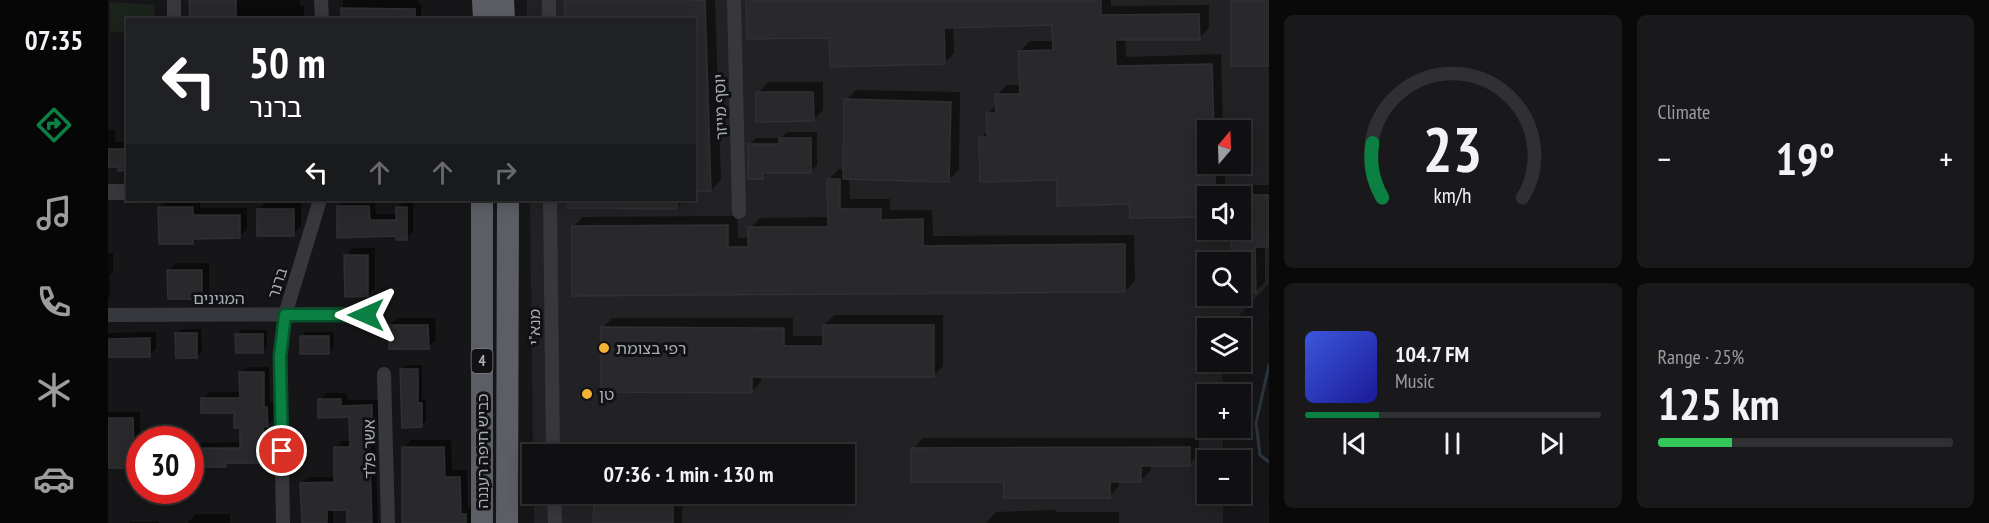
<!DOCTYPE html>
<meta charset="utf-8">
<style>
:root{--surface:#101012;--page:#19191b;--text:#f1f3f6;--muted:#9c9d9f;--line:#303032;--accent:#0b8043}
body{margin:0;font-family:"PT Sans Narrow","Noto Sans Hebrew",sans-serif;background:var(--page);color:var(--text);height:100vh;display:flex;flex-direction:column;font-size:22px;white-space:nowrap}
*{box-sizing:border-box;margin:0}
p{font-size:20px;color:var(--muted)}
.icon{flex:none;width:33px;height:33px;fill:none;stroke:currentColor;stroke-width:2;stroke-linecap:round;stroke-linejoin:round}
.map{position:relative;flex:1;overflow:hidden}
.sheet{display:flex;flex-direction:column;gap:15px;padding:15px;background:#09090a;width:720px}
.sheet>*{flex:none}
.top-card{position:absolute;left:18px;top:18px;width:570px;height:183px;border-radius:0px;box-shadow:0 3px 15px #0003,0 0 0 2px var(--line);background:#202124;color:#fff;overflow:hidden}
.needle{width:39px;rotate:19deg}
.tools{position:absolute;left:1089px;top:120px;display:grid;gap:12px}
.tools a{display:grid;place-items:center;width:54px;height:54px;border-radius:0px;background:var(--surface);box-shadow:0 3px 15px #0003,0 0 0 2px var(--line);font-size:30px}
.speed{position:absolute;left:18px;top:426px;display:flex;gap:12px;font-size:30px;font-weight:700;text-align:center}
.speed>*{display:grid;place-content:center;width:78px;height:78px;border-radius:50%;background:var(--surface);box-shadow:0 3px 15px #0003,0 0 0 2px var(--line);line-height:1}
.speed .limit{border:9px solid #d22;background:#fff;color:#111}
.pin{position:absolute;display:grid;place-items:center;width:51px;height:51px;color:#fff;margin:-26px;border:3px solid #fff;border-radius:50%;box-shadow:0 2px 6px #0007}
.me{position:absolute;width:66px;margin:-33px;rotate:270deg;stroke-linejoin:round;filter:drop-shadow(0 0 4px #0008)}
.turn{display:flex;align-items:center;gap:21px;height:126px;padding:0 24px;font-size:27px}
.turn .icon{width:78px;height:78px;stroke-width:2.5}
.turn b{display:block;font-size:42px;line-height:51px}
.lanes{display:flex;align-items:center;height:57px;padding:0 24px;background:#0003;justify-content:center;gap:30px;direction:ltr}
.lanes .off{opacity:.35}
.big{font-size:45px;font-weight:800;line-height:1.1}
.sheet .card{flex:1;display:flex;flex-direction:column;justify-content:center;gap:9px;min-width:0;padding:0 21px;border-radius:9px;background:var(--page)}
.sheet .dial{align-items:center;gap:0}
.dial svg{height:156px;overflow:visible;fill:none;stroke:var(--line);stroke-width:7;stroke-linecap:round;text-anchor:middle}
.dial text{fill:var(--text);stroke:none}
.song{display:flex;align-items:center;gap:18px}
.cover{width:72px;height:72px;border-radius:9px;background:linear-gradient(135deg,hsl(230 70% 55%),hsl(240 70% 35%))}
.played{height:6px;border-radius:3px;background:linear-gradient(90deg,var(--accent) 25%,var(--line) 25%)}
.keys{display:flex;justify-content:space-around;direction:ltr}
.heat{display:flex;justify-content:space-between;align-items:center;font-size:33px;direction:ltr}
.charge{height:9px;border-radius:4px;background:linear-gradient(90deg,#34c759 25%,var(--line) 0)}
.sheet .tiles{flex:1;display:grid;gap:15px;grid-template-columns:repeat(2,1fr)}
.trip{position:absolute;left:414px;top:444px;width:333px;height:60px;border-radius:0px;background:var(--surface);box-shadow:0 3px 15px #0003,0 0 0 2px var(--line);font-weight:800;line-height:60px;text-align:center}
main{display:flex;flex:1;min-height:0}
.dock{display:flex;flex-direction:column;width:108px;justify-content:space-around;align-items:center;background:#060607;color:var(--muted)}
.dock .icon{width:42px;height:42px}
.dock .active{color:var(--accent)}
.dock b{font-size:27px;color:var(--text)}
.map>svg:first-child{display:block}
</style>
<main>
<nav class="dock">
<b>07:35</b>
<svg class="icon active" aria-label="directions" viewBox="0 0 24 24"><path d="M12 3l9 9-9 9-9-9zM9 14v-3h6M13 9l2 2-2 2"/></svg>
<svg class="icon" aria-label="music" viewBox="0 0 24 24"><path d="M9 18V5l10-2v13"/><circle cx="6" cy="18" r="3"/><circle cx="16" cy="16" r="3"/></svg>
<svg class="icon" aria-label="phone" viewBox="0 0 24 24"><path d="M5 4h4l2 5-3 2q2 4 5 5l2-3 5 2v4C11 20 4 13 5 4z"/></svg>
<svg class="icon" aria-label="climate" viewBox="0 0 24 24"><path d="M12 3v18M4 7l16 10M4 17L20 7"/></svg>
<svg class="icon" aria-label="car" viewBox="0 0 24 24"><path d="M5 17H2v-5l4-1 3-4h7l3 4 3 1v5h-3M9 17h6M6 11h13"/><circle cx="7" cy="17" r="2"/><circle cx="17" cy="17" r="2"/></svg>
</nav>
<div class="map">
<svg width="1161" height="523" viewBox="0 0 1161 523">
<rect width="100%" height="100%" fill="#161618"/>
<path fill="#222225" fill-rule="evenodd" d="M 419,0 L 1161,0 L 1161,284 L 1119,328 L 1100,328 L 1100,362 L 1114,362 L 1115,394 L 1100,394 L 1100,428 L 1115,428 L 1115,460 L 1100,460 L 1100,494 L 1115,494 L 1115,523 L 426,523 L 426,494 L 736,494 L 736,454 L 425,454 L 422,200 L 586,200 L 586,20 L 419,19 ZM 1100,130 L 1132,130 L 1132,164 L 1100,164 ZM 1100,196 L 1132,196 L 1132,230 L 1100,230 ZM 1100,262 L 1132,262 L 1132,296 L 1100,296 Z"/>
<polygon fill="#1c231d" points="2,2 47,5 46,19 20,20 19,33 2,32"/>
<g fill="#0007">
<polygon points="83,0 192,0 192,6 196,6 196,20 83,20"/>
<polygon points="235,0 310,0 310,3 313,3 313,17 310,20 235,20"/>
<polygon points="458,0 607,0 613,180 603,190 586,20"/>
<polygon points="640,0 1003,0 1003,6 1101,5 1101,28 1091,38 1017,39 1018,57 1113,54 1115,130 1100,130 1100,164 1116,164 1117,185 1161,185 1161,246 1157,246 1157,282 1147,292 1132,262 1126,262 1124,230 1132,230 1132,196 1100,196 1023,202 950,178 873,138 880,130 880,114 889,104 889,95 899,85 913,85 912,51 922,41 946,41 946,24 845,26 846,53 836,63 723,37"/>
<polygon points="660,82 715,82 715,110 705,120 650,93"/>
<polygon points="748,90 852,92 851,170 840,180 741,178 742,199 782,199 782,210 824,210 825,236 1026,235 1027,281 1017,291 466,295 465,227 475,217 629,216 630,238 642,238 642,228 652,218 721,217 721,179 731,169 736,169 738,100"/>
<polygon points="0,130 7,130 7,142 20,142 20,169 12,166 0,166"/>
<polygon points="679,132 709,132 709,165 702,172 660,172 654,178 641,145 648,138 673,138"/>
<polygon points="59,200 92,200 92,208 139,208 139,229 131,237 90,237 84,243 52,208"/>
<polygon points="237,200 267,200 268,214 289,214 289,208 296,201 305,201 305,232 298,238 230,207"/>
<polygon points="461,200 577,200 569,207 461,207"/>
<polygon points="158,202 193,202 193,226 185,234 150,210"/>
<polygon points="245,248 267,248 267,287 260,295 238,256"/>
<polygon points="0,253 5,253 5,272 2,275 3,296 0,298"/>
<polygon points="68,263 101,263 101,290 94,297 61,271"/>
<polygon points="726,315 835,315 835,366 825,376 653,375 653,382 643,392 494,328 504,318 685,318 685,336 716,336 716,325"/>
<polygon points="290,318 327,318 328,340 320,347 282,325"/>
<polygon points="74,329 93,329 94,352 89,356 69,334"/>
<polygon points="134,330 159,330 159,347 154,352 129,335"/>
<polygon points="48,332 48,349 41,355 0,350 0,333"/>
<polygon points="198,332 225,332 226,347 221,352 193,337"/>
<polygon points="298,365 314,365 314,399 318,399 318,421 313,426 294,370"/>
<polygon points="139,367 161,367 162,402 165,402 165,420 161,424 161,455 155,461 122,462 118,465 84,449 90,443 134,442 133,426 128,411 95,399 101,392 133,392 133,373"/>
<polygon points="218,393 239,393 239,400 270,400 270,426 267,429 270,523 241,523 241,508 225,509 225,523 195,523 194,483 201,477 228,477 227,448 234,441 243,441 243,416 212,400"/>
<polygon points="0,412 32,412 32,437 56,437 56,440 32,440 32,476 31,466 0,466"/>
<polygon points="815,438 1091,438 1091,454 1081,465 1043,465 1043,470 1033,480 1011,480 1011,486 1001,497 897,481 805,449"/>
<polygon points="303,440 343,440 344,470 359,470 360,507 365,507 365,523 295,523 295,448"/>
<polygon points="537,494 575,494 574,523 487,523 488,505 498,495"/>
<polygon points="948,510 948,512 1011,512 1011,523 878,523 888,512"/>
<polygon points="87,514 122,514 122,523 80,523"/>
<rect x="22" y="522" width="29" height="1"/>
</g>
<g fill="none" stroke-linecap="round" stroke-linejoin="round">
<polyline stroke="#2c353c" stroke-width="3" points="1161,365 1148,423 1152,455 1161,462"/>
</g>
<g fill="#29292c" stroke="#303034" stroke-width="1.5">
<polygon points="81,0 128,0 128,20 82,20"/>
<polygon points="457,0 597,0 603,191 586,192 586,20 457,20"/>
<polygon points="638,0 993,0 993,15 1091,14 1092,40 1007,40 1008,66 1104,64 1106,130 1100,130 1100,164 1107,164 1107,196 1100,196 1100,217 1022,218 1021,204 949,206 949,180 872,182 871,137 879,137 878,113 888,113 887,94 912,94 910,51 945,50 944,25 836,28 837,64 722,67 721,38 639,39"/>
<rect x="1123" y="0" width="38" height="66"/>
<polygon points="233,8 307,9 307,20 233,20"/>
<polygon points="648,92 705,92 706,121 648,122"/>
<polygon points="736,99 843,102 841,182 735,179"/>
<polygon points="671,138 703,138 703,173 655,173 655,179 640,179 640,144 671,144"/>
<polygon points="0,149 20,149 20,170 10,171 10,167 0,167"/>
<polygon points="719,179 732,179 732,209 773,209 773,220 815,219 815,246 1017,244 1017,292 464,296 464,226 620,225 620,247 640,247 640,227 720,227"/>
<polygon points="1132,195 1161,195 1161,247 1147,247 1148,293 1132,293 1132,262 1124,262 1123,230 1132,230"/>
<polygon points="460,200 569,200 569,209 460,208"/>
<polygon points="229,206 261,206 262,220 288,220 288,207 299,207 299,240 288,240 288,236 229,238"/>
<polygon points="50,207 85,207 85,215 132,215 132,238 85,239 85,244 51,244"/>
<rect x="149" y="209" width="37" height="27"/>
<polygon points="236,255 260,255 260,296 237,297"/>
<polygon points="59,270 94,270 94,299 60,299"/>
<polygon points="281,325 320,325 321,349 281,349"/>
<polygon points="715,325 826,325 826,377 644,377 644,393 493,392 493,327 676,328 676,346 715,346"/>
<polygon points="67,333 89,333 89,358 68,358"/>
<polygon points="127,334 155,334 155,353 128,353"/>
<rect x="192" y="336" width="29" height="18"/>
<polygon points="42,338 42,357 1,357 1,339"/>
<polygon points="292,369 310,369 310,403 314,403 314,427 294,428"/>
<polygon points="131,372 156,372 156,407 159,407 160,427 155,427 156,463 118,463 118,467 82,467 82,448 132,448 132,428 126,428 126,413 93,413 93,398 132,398"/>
<polygon points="210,399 233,399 233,406 264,405 264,434 261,434 264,523 239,523 239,510 219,510 219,523 194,523 192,483 226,482 226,447 242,447 241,417 210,418"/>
<polygon points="0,418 25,418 26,443 32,443 32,468 0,468"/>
<polygon points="294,447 336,447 337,477 352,477 353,514 358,514 358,523 294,523"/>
<polygon points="1082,447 1082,466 1033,466 1033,482 1002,482 1002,498 896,498 896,482 803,482 803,448"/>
<polygon points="565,501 565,523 485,523 486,505"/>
</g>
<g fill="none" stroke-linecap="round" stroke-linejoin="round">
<g stroke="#37383d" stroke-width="14">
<polyline points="66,0 66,20"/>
<polyline points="213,0 214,20"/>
<polyline points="441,0 441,20"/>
<polyline points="626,0 631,212"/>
<polyline points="442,200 445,454"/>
<polyline points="0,315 258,314"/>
<polyline points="276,374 280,523"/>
<polyline points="446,494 447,523"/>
<polyline points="175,523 172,356 177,315 212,200"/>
</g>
<polyline stroke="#37383d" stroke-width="16" points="0,192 20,192"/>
<g stroke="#5b5e65" stroke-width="22">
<polyline points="375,0 376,20"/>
<polyline points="395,0 396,20"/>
<polyline points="374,523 374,200"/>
<polyline points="399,523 400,200"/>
</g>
</g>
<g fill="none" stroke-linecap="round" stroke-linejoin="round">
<g stroke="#07532c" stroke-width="15">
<polyline id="route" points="174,451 172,356 177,315 258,315"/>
</g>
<use href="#route" stroke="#0b8043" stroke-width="10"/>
</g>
<g fill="#f2b134" stroke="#111113" stroke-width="2">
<circle cx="496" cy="348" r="6"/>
<circle cx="479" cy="394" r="6"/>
</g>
<g text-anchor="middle" stroke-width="6" stroke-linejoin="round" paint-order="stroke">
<rect fill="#111113" stroke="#7b7e86" stroke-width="1.5" x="363.5" y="349" width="21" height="24" rx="4.5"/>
<g font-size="15" font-weight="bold" fill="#a8adb8">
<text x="374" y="366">4</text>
</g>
<g font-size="16" fill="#a8adb8" stroke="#111113">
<text transform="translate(612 107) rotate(-92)" y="6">יוסף מייזר</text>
<text transform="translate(169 283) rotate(-73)" y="6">ברנר</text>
<text x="111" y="304">המגינים</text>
<text transform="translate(426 327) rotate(-90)" y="6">מנא"י</text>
<text transform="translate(261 449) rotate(-91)" y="6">אשר פלד</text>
<text transform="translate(374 451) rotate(-90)" y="6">כביש חיפה רעננה</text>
</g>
<g font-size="16" fill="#a8adb8" stroke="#111113" text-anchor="start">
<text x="508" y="354">רפי בצומת</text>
<text x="491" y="400">טן</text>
</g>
</g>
</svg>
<div class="tools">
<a><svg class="needle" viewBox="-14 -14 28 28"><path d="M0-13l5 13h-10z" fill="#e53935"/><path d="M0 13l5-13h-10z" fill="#9c9d9f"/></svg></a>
<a><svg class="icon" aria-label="sound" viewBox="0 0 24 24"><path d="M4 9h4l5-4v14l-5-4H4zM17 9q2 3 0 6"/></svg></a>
<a><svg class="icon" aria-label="search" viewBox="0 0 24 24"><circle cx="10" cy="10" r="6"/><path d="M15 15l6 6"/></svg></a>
<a><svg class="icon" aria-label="layers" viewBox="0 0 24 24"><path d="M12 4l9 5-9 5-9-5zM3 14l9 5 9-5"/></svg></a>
<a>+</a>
<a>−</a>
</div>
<div class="speed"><div class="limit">30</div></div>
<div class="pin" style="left:174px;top:451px;background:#d93025"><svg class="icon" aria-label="arrive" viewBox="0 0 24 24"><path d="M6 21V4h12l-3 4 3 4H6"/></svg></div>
<svg class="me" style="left:258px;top:315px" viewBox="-20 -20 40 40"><path d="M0-17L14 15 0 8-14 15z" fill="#0b8043" stroke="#fff" stroke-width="4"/></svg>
<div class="trip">07:36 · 1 min · 130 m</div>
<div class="top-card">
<div class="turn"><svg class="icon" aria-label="left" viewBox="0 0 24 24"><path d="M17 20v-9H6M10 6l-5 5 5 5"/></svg><div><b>50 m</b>ברנר</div></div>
<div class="lanes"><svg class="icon" aria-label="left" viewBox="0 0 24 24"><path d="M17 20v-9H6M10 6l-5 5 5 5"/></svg><svg class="icon off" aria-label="ahead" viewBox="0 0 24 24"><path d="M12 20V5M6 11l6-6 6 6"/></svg><svg class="icon off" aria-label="ahead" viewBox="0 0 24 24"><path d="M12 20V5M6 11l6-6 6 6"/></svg><svg class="icon off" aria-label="right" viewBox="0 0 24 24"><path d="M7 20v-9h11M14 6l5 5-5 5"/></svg></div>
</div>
</div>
<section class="sheet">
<div class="tiles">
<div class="card dial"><svg viewBox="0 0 100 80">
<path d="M14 69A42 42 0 1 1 86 69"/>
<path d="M14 69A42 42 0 0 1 9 41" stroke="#0b8043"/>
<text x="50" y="56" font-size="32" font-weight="700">23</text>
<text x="50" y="72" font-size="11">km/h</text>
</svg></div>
<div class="card"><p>Climate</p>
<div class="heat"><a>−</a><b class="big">19°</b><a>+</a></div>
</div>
<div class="card">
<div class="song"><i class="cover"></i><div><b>104.7 FM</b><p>Music</p></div></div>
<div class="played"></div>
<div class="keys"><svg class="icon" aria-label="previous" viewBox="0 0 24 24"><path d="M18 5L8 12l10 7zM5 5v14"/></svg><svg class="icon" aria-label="pause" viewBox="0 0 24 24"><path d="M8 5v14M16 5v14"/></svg><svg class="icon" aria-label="next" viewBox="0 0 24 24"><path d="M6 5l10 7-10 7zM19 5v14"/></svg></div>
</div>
<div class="card"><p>Range · 25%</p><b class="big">125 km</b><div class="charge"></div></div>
</div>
</section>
</main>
